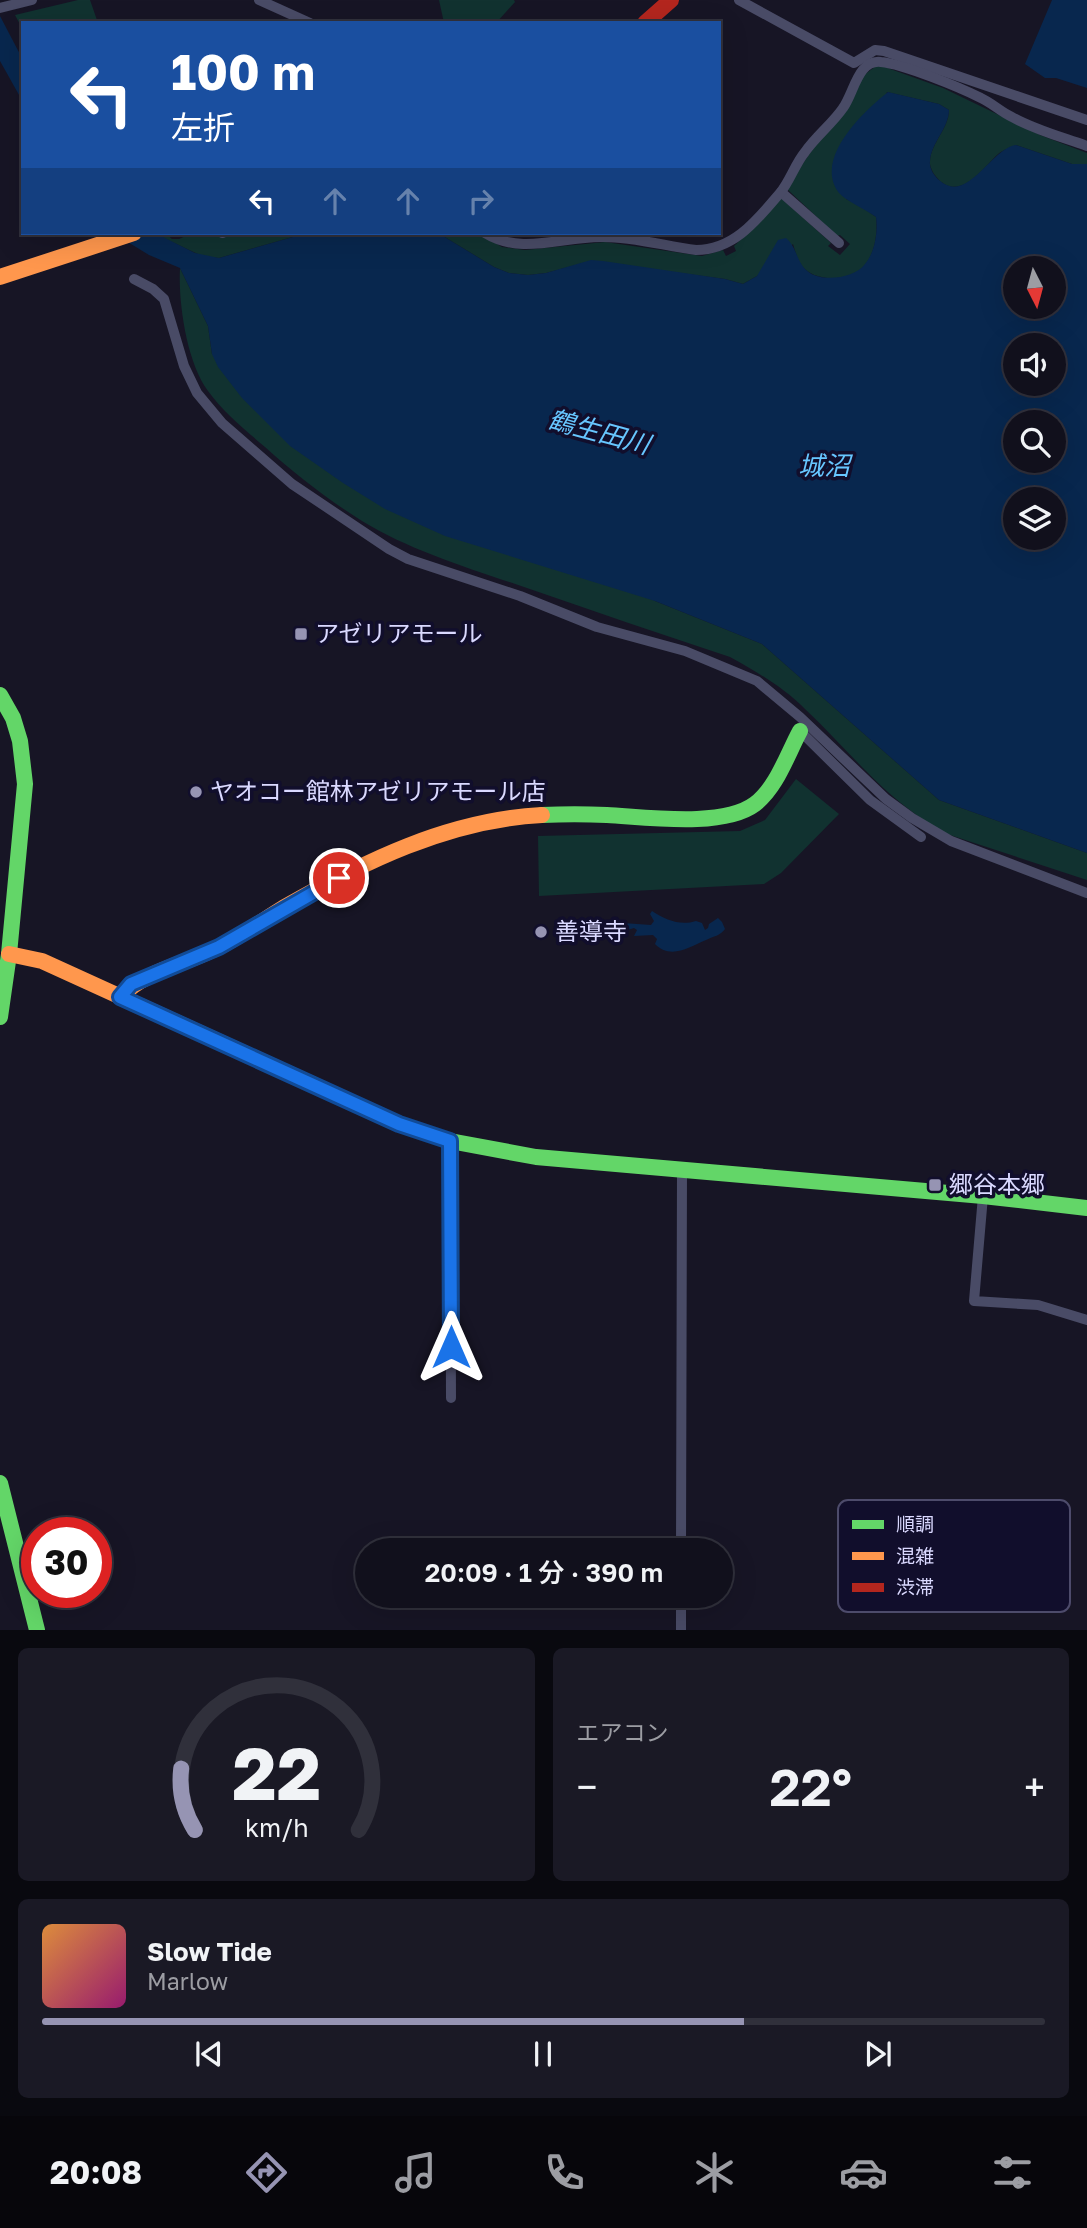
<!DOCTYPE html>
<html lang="ja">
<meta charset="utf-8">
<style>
:root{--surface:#11101c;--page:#1a1925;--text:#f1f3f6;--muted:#9c9da3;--line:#30303b;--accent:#9694b3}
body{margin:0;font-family:"Golos Text","Noto Sans JP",sans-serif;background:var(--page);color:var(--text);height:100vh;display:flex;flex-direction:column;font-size:26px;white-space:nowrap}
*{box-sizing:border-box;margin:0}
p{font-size:23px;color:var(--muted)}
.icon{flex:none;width:38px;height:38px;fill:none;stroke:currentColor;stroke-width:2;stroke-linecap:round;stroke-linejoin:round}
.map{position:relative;height:1630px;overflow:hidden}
.panel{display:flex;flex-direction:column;gap:18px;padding:18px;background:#09090f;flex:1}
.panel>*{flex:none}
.hud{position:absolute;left:21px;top:21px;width:700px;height:214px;border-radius:0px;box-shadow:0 7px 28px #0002,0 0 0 2px var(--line);background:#1a4fa0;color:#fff;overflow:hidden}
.needle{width:46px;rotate:174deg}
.controls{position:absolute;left:1003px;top:256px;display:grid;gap:14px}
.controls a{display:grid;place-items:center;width:63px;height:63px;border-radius:50%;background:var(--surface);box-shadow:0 7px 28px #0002,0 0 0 2px var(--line);font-size:35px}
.speed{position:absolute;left:21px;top:1517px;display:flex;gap:14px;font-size:35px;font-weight:700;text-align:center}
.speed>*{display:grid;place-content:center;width:91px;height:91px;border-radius:50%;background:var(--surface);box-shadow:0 7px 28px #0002,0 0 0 2px var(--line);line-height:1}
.speed .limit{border:10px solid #d22;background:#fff;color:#111}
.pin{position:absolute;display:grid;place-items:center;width:60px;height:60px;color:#fff;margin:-30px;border:4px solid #fff;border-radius:50%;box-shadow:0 2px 7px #0007}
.me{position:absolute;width:77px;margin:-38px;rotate:0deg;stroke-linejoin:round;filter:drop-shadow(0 0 5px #0008)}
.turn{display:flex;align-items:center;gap:24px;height:147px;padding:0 35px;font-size:32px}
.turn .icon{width:91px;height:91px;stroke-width:2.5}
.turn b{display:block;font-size:49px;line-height:60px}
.lanes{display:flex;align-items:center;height:66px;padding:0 35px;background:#0003;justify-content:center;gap:35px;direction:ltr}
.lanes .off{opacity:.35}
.big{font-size:52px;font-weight:600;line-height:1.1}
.panel .widget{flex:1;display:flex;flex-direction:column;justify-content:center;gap:10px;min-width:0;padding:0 24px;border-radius:10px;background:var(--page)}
.panel .dial{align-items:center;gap:0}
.dial svg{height:182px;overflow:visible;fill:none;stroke:var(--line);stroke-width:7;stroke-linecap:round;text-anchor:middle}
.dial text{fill:var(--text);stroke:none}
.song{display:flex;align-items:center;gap:21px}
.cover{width:84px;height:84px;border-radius:10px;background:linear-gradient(135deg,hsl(30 70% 55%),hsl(320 70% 35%))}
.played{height:7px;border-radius:4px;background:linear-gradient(90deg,var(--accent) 70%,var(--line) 70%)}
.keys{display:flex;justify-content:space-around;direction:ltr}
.heat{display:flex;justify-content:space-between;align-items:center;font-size:38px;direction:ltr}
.panel .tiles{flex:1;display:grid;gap:18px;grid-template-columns:1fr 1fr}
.widget:last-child{grid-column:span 2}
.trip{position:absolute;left:355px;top:1538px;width:378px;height:70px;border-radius:35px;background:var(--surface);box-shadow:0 7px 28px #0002,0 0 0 2px var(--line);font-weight:600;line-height:70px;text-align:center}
.tab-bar{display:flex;height:112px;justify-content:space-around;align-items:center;background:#07060b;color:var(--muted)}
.tab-bar .icon{width:49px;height:49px}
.tab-bar .selected{color:var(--accent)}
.tab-bar b{font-size:32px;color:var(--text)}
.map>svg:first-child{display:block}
</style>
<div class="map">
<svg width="1087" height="1630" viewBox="0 0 1087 1630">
<rect width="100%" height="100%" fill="#171525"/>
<g fill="#113230">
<polygon points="78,0 90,0 98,23 23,23 23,30 15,15"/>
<polygon points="439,0 514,0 515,2 496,23 444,23"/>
<path d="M 876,66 L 882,66 L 943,88 L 1040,135 L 1087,153 L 1087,164 L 1072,164 L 1016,145 C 1010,148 1002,150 997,155 C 983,168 961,201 939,180 C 934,175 929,167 930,161 C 931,143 949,128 949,110 L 939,104 L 887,92 L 846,199 L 859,205 L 876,217 C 878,232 875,253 865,265 C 851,282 814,283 801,265 C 797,259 795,250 793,244 L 757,276 L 743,284 L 725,279 L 591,261 L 546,273 L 528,275 L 509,273 L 494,267 L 438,233 L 478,233 L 502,247 L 525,250 L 605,242 L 702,256 L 723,250 L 726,256 L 736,251 L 734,246 L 753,228 L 780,197 L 831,243 L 828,246 L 840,255 L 850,244 L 840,235 L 837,236 L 786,188 L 864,75 Z"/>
<polygon points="153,233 165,233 172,239 179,239 192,233 218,233 219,236 235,233 307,233 219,258 202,256"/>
<path d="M 180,268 L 208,326 L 212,354 L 655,601 L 762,644 L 939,800 L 1087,853 L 1087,880 L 950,835 C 888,804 854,755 805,709 C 783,687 757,672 730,657 C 661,634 593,611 524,587 C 471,569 409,550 362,521 C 327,499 295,474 265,447 C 245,430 223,412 208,391 C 187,363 178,303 180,268 Z"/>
<polygon points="796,779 839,814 781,873 764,884 539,896 538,836 740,831 765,820"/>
</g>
<g fill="#08274e" fill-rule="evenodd">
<polygon points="1052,0 1087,0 1087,88 1056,78 1045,78 1025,64"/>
<polygon points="0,16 23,60 23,102 0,61"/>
<path d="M 888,92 L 939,104 L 949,110 C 949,128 931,143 930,161 C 929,168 934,176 939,180 C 967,206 991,148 1016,145 L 1072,164 L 1087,164 L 1087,853 L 939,800 L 762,644 L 655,601 L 445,536 L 385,509 L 343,483 L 290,446 L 242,398 L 218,367 L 212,354 L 208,326 L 180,268 L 149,255 L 113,233 L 155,233 L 195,253 L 219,258 L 307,233 L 438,233 L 494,267 L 509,273 L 528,275 L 546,273 L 591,260 L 603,261 L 725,279 L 743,284 L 757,276 L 778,240 L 786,238 C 798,248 796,264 810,273 C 824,282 855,278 865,264 C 875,252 878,232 876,217 C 865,209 846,201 839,193 C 813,159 863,112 888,92 ZM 1015,268 L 1054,268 L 1054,306 L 1015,306 ZM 1015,345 L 1054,345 L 1054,383 L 1015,383 ZM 1015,422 L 1054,422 L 1054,460 L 1015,460 ZM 1015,499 L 1054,499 L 1054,537 L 1015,537 Z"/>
<path d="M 652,911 C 666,920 680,926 696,921 L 702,923 L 705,930 L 708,928 L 709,924 L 718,918 L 722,922 L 725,929 C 720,936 714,936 706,940 C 689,947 671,960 655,944 L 657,939 L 653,935 L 634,936 L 637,930 L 634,928 L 621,932 L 623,923 L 651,925 L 654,921 L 650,914 Z"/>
</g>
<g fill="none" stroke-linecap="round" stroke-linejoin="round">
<g stroke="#494b66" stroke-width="10">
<polyline points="259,0 310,23"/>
<polyline points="739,0 854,63 875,50 884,51 1087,120"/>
<polyline points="0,8 32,0"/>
<polyline points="781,192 839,243"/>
<polyline points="222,233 223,233"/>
<path d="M 485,233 C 522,256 563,236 603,237 C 634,237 665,246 696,250 C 734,250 757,220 780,193 C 790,181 795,164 805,152 C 816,136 832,124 843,108 C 854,93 858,59 881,62 C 903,64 959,87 981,98 C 992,103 1001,112 1012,117 C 1035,130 1062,137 1087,146"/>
<polyline points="134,279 153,289 164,299 184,366 197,393 222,423 292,484 389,549 408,559 520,596 597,627 685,651 757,681 800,717 886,799 912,818 951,841 1087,893"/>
<polyline points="800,731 870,800 921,837"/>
<polyline points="450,1141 451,1398"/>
<polyline points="983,1196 974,1301 1038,1305 1087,1320"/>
<polyline points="681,1550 682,1169"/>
<polyline points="681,1596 681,1630"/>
</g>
<g stroke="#63d668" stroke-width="16">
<polyline points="0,695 13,718 20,741 25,784 9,954 0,1017"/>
<path d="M 542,815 C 564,814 585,814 607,815 C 646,817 723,828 755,804 C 777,787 787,755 800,731"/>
<polyline points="312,1084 399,1124 450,1141 536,1157 983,1196 1087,1208"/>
<polyline points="0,1483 37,1630"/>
</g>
<g stroke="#ff974d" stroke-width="16">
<polyline points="0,277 134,233"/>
<polyline points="9,954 42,961 312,1084"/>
<path d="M 120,997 C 148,969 185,965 219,947 C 241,936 262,921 283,908 C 363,862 448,820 542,815"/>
</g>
<polyline stroke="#b3261e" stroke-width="16" points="645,23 671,0"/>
</g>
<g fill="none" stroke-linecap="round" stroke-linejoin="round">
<g stroke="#114b97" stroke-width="18">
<polyline id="route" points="339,878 219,947 131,984 120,997 399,1124 450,1141 451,1347"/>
</g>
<use href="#route" stroke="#1a73e8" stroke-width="12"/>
</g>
<g fill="#9694b3" stroke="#110e2c" stroke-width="2.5">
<rect x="294" y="627" width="14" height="14" rx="3.5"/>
<circle cx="196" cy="792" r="7"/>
<circle cx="541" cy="932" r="7"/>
<rect x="928" y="1178" width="14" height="14" rx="3.5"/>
</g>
<g text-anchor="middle" stroke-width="7" stroke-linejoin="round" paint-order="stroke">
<g font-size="24" fill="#dad9ff" stroke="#110e2c" text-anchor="start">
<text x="315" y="642">アゼリアモール</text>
<text x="210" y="800">ヤオコー館林アゼリアモール店</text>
<text x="555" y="940">善導寺</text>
<text x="949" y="1193">郷谷本郷</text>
</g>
<g font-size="26" font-style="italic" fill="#67c6ff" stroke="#110e2c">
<text transform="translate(599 432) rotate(15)" y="9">鶴生田川</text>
<text x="824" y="475">城沼</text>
</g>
</g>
<rect x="838" y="1500" width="232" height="112" rx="10" fill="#110e2c" stroke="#4d4b6b" stroke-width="2"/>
<rect x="852" y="1520" width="32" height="9" fill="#63d668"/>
<rect x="852" y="1552" width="32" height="8" fill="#ff974d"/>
<rect x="852" y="1583" width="32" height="9" fill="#b3261e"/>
<g font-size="19" fill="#dad9ff">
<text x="896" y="1531">順調</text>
<text x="896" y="1563">混雑</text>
<text x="896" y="1594">渋滞</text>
</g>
</svg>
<div class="controls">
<a><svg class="needle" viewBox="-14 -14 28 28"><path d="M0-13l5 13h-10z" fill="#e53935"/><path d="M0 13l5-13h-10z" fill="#9c9da3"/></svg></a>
<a><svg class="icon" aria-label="sound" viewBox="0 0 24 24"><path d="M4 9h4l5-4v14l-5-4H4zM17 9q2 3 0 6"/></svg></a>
<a><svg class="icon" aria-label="search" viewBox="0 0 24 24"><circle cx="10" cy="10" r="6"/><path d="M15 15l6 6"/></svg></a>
<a><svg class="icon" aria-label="layers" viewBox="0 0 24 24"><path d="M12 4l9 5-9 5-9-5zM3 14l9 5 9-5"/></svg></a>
</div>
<div class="speed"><div class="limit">30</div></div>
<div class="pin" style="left:339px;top:878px;background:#d93025"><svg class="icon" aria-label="arrive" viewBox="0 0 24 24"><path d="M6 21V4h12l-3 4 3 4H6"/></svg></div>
<svg class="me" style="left:451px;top:1347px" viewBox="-20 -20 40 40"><path d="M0-17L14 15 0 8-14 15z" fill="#1a73e8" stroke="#fff" stroke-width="4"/></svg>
<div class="trip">20:09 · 1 分 · 390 m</div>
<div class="hud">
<div class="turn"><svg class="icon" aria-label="left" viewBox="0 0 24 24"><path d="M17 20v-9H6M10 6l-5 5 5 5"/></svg><div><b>100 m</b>左折</div></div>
<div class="lanes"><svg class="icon" aria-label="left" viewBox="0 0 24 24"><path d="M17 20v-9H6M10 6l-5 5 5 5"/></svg><svg class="icon off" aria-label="ahead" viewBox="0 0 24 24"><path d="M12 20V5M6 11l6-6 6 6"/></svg><svg class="icon off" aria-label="ahead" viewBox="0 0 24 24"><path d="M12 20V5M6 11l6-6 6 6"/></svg><svg class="icon off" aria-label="right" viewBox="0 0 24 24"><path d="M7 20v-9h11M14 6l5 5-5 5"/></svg></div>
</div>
</div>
<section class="panel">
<div class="tiles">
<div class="widget dial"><svg viewBox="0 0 100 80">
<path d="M14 69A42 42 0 1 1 86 69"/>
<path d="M14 69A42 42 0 0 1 8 42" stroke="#9694b3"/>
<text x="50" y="56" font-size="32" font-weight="700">22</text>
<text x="50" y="72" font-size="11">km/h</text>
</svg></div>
<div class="widget"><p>エアコン</p>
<div class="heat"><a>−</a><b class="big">22°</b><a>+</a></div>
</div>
<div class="widget">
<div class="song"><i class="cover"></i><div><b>Slow Tide</b><p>Marlow</p></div></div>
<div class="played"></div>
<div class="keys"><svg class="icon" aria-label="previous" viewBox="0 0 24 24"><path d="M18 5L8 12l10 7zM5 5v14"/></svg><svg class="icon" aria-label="pause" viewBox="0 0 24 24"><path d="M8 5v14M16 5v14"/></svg><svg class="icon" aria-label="next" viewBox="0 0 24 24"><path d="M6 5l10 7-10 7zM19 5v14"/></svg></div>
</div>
</div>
</section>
<nav class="tab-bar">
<b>20:08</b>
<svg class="icon selected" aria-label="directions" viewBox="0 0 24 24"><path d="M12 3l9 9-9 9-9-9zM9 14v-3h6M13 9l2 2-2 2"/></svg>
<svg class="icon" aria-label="music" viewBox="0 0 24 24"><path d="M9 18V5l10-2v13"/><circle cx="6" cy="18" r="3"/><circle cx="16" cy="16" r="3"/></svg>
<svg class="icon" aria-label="phone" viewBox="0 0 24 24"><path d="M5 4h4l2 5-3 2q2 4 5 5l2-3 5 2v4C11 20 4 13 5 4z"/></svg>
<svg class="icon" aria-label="climate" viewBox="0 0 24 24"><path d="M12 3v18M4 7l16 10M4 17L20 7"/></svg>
<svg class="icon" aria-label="car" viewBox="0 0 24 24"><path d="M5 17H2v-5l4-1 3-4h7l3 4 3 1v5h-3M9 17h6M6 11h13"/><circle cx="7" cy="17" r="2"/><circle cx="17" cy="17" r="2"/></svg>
<svg class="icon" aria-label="filters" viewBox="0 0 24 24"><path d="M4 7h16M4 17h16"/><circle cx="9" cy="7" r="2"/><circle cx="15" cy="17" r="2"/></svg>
</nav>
